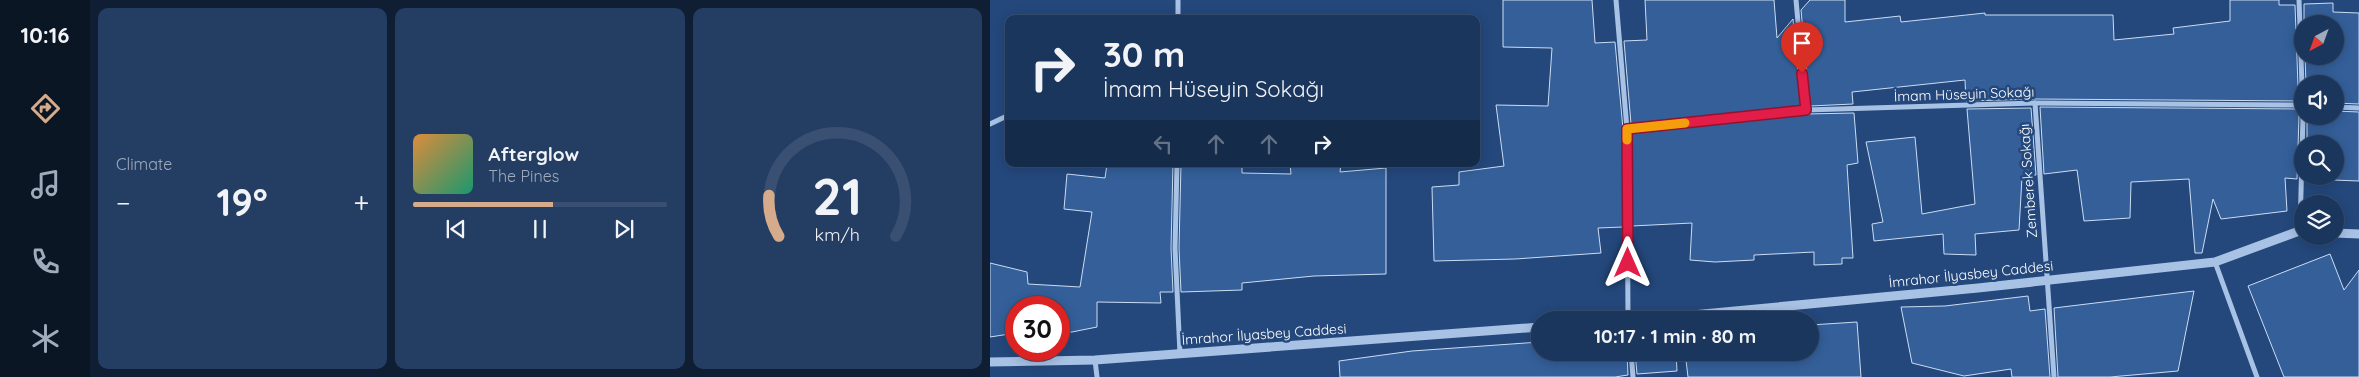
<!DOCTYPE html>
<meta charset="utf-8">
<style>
:root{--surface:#1b365d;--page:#243e63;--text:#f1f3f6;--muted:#a0abbc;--line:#395072;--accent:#d6ab8b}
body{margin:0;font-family:Quicksand,sans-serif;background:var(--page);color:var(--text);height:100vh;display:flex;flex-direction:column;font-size:19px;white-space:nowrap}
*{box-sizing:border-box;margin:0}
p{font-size:16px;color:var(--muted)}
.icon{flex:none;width:28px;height:28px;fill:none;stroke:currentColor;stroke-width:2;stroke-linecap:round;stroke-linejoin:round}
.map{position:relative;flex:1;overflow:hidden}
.side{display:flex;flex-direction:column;gap:8px;padding:8px;background:#0f1e33;width:900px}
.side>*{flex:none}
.guide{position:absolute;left:15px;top:15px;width:475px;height:152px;border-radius:10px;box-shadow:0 2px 12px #0003,0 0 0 1px var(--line);background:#1b365d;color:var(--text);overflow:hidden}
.needle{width:32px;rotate:221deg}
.controls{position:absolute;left:1304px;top:15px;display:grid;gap:10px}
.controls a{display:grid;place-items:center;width:50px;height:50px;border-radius:50%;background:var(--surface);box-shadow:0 2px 12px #0003,0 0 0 1px var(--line);font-size:25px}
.speed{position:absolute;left:15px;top:296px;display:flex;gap:10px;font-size:25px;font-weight:700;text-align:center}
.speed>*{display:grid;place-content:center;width:65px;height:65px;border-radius:50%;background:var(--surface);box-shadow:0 2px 12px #0003,0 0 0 1px var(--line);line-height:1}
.speed .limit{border:8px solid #d22;background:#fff;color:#111}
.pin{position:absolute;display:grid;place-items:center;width:42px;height:42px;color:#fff;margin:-51px -21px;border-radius:50% 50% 50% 0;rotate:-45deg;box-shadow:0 0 5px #0007}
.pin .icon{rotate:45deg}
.me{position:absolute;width:55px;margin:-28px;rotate:0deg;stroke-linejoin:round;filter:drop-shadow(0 0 4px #0008)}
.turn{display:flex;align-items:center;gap:18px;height:105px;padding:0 15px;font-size:22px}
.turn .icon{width:65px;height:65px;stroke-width:2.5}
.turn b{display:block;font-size:35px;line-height:42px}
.lanes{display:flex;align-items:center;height:48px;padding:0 15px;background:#0003;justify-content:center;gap:25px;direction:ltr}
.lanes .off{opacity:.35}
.big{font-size:38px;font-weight:800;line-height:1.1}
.side .tile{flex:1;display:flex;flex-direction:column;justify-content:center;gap:8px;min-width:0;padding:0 18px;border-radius:10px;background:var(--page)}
.side .dial{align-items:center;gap:0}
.dial svg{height:130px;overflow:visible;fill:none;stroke:var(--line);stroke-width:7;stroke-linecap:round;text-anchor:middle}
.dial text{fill:var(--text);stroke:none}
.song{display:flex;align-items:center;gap:15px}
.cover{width:60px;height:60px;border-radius:8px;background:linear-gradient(135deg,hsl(30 70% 55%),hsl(160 70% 35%))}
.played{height:5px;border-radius:2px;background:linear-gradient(90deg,var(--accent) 55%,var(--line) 55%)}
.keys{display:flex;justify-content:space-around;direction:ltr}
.heat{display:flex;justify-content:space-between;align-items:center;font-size:28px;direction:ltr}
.side .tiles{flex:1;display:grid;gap:8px;grid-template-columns:repeat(3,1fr)}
.trip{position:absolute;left:541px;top:311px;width:288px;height:50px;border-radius:25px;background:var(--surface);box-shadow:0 2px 12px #0003,0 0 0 1px var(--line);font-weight:800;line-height:50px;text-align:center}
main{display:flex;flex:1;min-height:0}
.menu{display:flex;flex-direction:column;width:90px;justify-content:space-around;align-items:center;background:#0b1625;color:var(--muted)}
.menu .icon{width:35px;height:35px}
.menu .on{color:var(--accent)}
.menu b{font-size:22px;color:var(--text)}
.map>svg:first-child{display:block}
</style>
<main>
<nav class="menu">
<b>10:16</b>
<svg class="icon on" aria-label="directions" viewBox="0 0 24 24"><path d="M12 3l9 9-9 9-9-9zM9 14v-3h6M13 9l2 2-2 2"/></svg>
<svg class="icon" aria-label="music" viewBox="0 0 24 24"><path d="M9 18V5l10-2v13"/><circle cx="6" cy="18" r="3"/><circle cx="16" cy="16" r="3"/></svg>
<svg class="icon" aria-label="phone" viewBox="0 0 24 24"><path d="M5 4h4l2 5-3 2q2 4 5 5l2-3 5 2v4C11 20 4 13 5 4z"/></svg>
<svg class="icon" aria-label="climate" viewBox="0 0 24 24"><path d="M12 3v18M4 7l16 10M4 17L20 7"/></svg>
</nav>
<section class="side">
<div class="tiles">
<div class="tile"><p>Climate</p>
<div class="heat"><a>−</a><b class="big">19°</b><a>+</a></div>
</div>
<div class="tile">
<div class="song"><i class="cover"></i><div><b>Afterglow</b><p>The Pines</p></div></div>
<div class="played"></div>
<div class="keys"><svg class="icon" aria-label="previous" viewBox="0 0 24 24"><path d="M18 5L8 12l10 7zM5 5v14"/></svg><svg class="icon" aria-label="pause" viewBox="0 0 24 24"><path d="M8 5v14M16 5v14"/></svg><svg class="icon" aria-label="next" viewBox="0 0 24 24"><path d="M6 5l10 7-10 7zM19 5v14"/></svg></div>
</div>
<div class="tile dial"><svg viewBox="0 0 100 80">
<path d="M14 69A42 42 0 1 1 86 69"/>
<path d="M14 69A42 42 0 0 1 8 44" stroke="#d6ab8b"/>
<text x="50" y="56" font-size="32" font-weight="700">21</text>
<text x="50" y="72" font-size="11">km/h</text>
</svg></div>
</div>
</section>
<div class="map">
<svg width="1369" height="377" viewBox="0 0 1369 377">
<rect width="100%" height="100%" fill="#24487c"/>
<g fill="#345f99" stroke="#cbddf4">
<polygon points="513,0 602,0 605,43 625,42 633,129 633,227 608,228 611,253 525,259 444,261 442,187 469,185 469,172 514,166 506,105 558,106 562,48 513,47"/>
<polygon points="655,0 784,0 787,38 803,19 811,106 641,124 634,41 657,40"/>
<polygon points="820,0 855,0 855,22 910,16 911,22 995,13 995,15 1123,15 1124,40 1184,34 1183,28 1240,21 1240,0 1289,0 1289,5 1305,5 1308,86 1312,90 1312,101 1045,99 976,101 975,80 862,92 863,104 820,106 811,10"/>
<polygon points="1343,3 1343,12 1369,13 1369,104 1345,103 1345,84 1316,84 1315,56 1345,56 1345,24 1314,24 1314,4"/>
<polygon points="1050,107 1312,109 1309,116 1307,179 1295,178 1297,211 1231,219 1223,199 1212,253 1205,253 1199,179 1141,182 1140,218 1094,221 1087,170 1054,174"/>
<polygon points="1041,108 1046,175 1032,177 1029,230 985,234 986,255 954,254 953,234 884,241 882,224 893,222 876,142 925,137 932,214 985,204 977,109"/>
<polygon points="1345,111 1369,112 1369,181 1316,179 1316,176 1345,176 1345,144 1317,144 1317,116 1345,116"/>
<polygon points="864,113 868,163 857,165 863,258 852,258 852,264 824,265 824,252 764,255 764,260 725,262 700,260 702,223 642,226 641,133 816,114"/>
<polygon points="117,164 183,164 181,248 183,292 170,292 171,303 107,302 107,327 82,332 69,332 69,308 26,308 26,333 0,337 0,263 37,272 38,284 90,287 102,212 74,209 77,174 115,178"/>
<polygon points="191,164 252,164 252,173 301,174 300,164 351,164 350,172 396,168 396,274 324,276 252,283 252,290 191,292 189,248"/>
<polygon points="1340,254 1354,290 1369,270 1369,377 1294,377 1258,286"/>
<polygon points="1204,291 1188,371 1120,377 1068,377 1064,308"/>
<polygon points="1038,296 1040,311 1055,309 1060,377 1022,377 1021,369 974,376 922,363 911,307 955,306"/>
<polygon points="867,322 871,377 698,377 695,352 820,352 820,325"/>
<polygon points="550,342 550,352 637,352 638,375 625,377 350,377 349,361 422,351"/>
<polygon points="645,352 686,352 687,371 647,374"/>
</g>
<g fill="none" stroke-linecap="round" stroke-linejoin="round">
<g stroke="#a8c2e5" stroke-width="5">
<polyline points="188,0 188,19"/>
<polyline points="626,0 637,129 638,320"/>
<polyline points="806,0 816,110"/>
<polyline points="1309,0 1312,86"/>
<polyline points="1045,103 1064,377"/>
<polyline points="1345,107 1369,108"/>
<polyline points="0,124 19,115"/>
<polyline points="637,129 816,110 1045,103 1312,105"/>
<polyline points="187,164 185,248 190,354"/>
<polyline points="1310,230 1313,116"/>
<polyline points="1225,262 1267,377"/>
<polyline points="641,352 643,377"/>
<polyline points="105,360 107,377"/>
</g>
<g stroke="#a8c2e5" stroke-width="9">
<polyline points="1345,233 1369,234"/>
<polyline points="649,320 988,288 1225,262 1312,230"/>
<polyline points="0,362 105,360 550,327"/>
</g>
</g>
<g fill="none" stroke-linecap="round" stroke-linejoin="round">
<g stroke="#92132f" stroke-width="12">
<polyline id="route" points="638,263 637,129 816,110 812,73"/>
</g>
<use href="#route" stroke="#e11d48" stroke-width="9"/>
<polyline stroke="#f59e0b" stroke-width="9" points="637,140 637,129 695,123"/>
</g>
<g text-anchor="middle" stroke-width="5" stroke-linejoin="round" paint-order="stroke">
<g font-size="14" fill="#fff" stroke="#24487c">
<text transform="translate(974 94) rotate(-2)" y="5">İmam Hüseyin Sokağı</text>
<text transform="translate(1038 181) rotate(-94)" y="5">Zemberek Sokağı</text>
<text transform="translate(981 274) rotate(-6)" y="5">İmrahor İlyasbey Caddesi</text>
<text transform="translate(274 334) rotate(-4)" y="5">İmrahor İlyasbey Caddesi</text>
</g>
</g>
</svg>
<div class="controls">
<a><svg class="needle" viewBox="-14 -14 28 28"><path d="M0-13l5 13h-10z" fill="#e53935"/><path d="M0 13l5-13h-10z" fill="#a0abbc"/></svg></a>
<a><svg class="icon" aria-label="sound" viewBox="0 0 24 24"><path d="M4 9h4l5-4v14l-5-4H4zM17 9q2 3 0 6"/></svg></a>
<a><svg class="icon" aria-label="search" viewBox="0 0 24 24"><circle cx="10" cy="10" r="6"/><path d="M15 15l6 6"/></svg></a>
<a><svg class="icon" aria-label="layers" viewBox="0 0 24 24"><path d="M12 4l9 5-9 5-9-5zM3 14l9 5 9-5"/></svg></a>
</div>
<div class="speed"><div class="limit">30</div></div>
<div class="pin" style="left:812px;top:73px;background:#d93025"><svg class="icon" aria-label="arrive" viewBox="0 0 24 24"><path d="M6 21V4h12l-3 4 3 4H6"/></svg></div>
<svg class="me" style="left:638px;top:263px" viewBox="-20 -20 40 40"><path d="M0-17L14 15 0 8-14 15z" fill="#e11d48" stroke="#fff" stroke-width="4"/></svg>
<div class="trip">10:17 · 1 min · 80 m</div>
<div class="guide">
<div class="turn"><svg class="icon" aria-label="right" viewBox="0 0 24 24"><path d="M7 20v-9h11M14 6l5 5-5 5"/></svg><div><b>30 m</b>İmam Hüseyin Sokağı</div></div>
<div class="lanes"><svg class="icon off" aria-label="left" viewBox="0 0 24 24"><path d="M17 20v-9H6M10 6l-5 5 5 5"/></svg><svg class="icon off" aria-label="ahead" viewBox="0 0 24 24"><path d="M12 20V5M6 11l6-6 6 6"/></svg><svg class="icon off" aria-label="ahead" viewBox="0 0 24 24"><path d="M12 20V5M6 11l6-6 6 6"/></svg><svg class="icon" aria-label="right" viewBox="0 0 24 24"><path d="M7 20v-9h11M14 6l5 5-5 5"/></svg></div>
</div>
</div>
</main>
